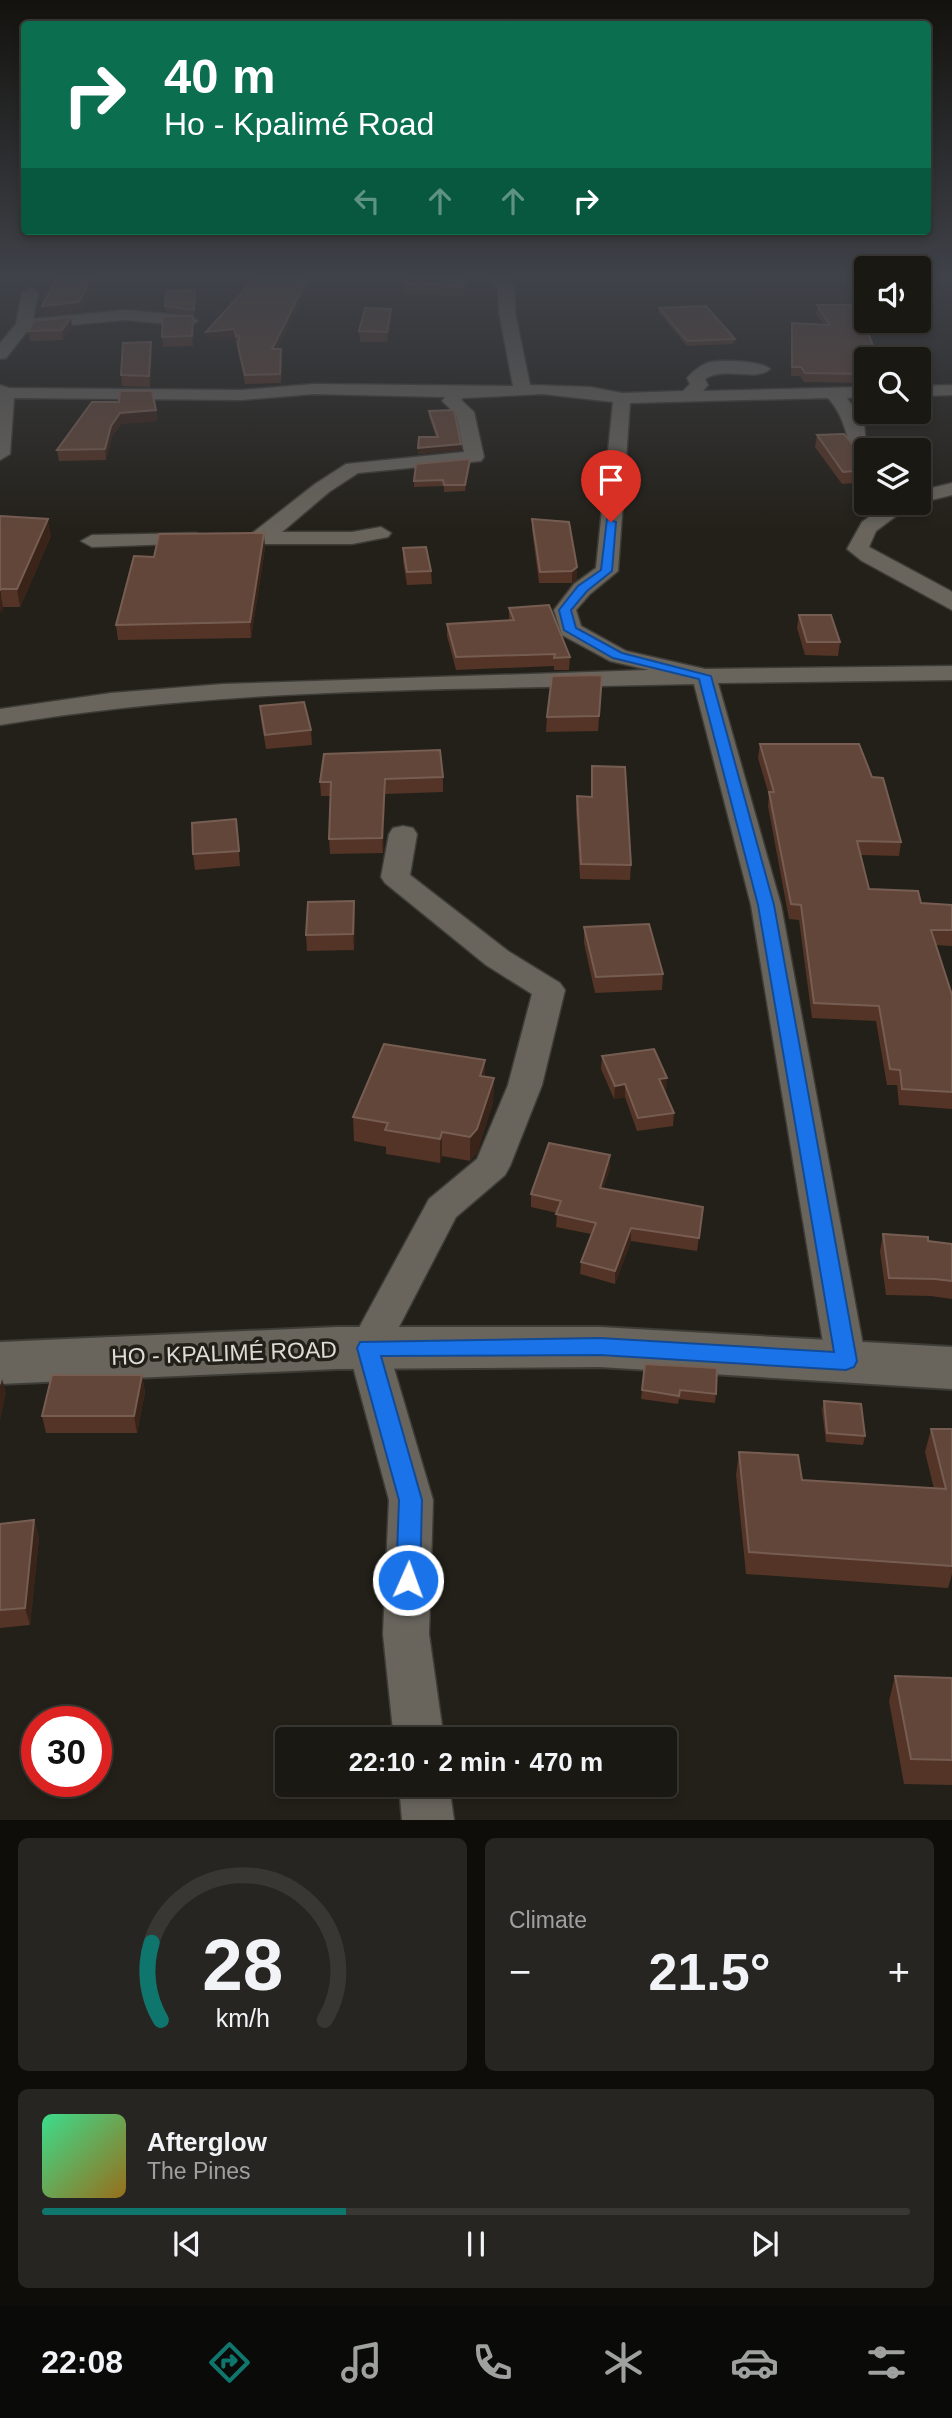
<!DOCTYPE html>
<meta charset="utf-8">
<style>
:root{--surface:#1a1813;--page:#272521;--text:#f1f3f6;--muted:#9fa0a0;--line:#383733;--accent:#0f766e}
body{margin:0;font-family:Arial,sans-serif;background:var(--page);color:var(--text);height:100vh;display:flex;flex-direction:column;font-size:26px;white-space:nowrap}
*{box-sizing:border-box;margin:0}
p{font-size:23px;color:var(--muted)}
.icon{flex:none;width:38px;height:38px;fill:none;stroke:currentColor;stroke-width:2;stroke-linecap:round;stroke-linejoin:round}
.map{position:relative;height:1820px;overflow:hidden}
.sheet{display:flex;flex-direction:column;gap:18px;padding:18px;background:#0e0d0a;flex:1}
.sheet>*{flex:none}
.guide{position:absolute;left:21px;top:21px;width:910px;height:214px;border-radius:7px;box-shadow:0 4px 10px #0003,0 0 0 2px var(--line);background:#0b6e4f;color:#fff;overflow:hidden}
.tools{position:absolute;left:854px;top:256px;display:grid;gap:14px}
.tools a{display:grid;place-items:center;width:77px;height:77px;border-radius:7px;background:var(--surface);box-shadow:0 4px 10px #0003,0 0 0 2px var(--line);font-size:35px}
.speed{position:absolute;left:21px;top:1706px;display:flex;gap:14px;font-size:35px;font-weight:700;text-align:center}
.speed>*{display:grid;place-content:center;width:91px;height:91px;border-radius:50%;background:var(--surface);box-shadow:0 4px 10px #0003,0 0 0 2px var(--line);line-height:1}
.speed .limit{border:10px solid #d22;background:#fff;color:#111}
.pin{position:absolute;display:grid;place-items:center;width:60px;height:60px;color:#fff;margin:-72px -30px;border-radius:50% 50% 50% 0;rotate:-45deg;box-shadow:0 0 7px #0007}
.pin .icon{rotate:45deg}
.me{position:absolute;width:77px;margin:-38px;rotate:2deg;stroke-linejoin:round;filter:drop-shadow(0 0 5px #0008)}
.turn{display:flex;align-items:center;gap:24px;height:147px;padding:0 28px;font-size:32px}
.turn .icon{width:91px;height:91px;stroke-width:2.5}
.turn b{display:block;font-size:49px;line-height:60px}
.lanes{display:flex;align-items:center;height:66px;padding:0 28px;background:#0003;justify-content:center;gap:35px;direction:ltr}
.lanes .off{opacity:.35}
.big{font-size:52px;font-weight:700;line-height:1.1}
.sheet .card{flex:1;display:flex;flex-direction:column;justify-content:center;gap:10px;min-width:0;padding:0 24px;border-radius:10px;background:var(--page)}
.sheet .dial{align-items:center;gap:0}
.dial svg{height:182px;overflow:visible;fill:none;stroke:var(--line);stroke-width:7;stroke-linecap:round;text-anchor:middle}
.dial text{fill:var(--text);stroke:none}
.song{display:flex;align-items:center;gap:21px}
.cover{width:84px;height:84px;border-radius:10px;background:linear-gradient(135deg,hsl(150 70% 55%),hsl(40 70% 35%))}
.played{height:7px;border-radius:4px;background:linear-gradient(90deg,var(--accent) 35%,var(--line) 35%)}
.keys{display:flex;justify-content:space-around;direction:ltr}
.heat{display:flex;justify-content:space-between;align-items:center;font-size:38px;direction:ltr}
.sheet .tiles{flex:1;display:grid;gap:18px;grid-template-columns:1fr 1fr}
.card:last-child{grid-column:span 2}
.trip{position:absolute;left:275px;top:1727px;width:402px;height:70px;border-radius:7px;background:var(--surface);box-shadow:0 4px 10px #0003,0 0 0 2px var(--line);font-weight:700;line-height:70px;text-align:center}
.dock{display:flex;height:112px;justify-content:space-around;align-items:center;background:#0a0a08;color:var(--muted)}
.dock .icon{width:49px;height:49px}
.dock .on{color:var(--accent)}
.dock b{font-size:32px;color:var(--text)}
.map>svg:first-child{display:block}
</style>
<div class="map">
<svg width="952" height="1820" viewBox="0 0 952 1820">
<rect width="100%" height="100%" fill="#232019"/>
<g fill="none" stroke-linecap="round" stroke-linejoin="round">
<g stroke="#3e3c37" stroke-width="3">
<g id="street">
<path d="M 488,278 L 505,278 L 514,287 L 515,312 L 530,385 L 590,387 L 622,393 L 683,391 L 690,384 L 687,378 C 692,372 702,364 710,362 C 723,360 761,360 770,369 C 757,382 725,366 705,379 L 708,385 L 703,391 L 866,387 L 866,397 L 847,398 L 864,423 L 866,445 L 870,450 L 866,450 L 866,463 L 859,461 C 844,440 848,420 828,398 L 630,403 L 618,571 L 590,594 L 576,610 L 581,626 L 626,651 L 705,669 L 952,666 L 952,680 L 718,683 L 781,905 L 866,1361 L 860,1372 L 846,1377 L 832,1372 L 826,1361 L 751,905 L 694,684 C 463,690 228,686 0,725 L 0,709 L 111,693 L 223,684 L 649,670 L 610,661 L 562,635 L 554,610 L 574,584 L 596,568 L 613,402 L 543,394 L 463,398 L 461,400 L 474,412 L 484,457 L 481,461 L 358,473 L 329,492 L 282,532 L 352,532 L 381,527 L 391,533 L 388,537 L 352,544 L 257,544 L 246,538 L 315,484 L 346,464 L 464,452 L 456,414 L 442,401 L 445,397 L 314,394 L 242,400 L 14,398 L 10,454 L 0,460 L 0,385 L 9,388 L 242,390 L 314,384 L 513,386 L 499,312 L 498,288 Z"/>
<polygon points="30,288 38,293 33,319 125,310 190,316 198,321 190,326 125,320 29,329 6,358 0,359 0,343 16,324 22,293"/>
<polygon points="952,385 952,395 919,396 919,386"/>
<polygon points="952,483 952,495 919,503 916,502 919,502 919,491"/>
<polygon points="890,502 915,502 876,531 869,547 949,590 952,592 952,610 862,561 847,549 862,522"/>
<polygon points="196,533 207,539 203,543 92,547 81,541 92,535"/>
<polygon points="403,826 413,828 417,834 410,875 508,951 560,983 565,990 542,1085 510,1166 505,1175 456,1217 388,1348 433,1500 429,1634 444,1740 394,1740 383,1634 389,1500 348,1348 429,1199 477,1159 508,1085 532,994 486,965 385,883 381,877 389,834 393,828"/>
<polygon points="399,1785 449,1785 454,1820 402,1820"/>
</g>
</g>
<g stroke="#3e3c37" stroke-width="4">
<polygon id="secondary" points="337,1327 600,1327 952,1347 952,1389 600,1367 337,1369 0,1384 0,1342"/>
</g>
<use href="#street" fill="#69655d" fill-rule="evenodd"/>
<use href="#secondary" fill="#69655d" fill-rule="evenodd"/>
</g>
<g fill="#533426">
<polygon points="266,278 312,278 277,349 282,358 281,383 245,384 239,355 238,345 236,345 235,338 207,340"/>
<polygon points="470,278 464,296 404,294 404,284"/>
<polygon points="195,290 194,316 165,311 165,306"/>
<polygon points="817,305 877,357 877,359 866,359 866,383 804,382 800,376 791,376 792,323 823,324 816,314"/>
<polygon points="659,308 735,339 734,344 687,346 659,313"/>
<polygon points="391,309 392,319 387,342 360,342 359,331"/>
<polygon points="193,316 194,327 193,346 163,347 162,337"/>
<polygon points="72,328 63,340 30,341 28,331"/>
<polygon points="152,352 150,387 122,386 121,375"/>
<polygon points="92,402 156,410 157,421 121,424 112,437 106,460 59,461 57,450"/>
<polygon points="429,411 461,450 418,454 418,448 436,437 429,417"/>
<polygon points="817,435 866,460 866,482 842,484 815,447"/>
<polygon points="470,465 465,491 444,492 444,486 414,487 414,481"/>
<polygon points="0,516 51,536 20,607 3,607 1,613"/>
<polygon points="532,519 577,567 577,579 572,583 539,583 532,530"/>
<polygon points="265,548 251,638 118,640 116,625 154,557"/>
<polygon points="403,548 431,571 432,584 407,585 403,561"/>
<polygon points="509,608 570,657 569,670 554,670 554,666 456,670 447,636 447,624 509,620"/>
<polygon points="799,615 840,642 838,656 805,655 797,628"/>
<polygon points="602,675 598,731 546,732 547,717"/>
<polygon points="260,706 311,730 312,745 266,749 261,720"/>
<polygon points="760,744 872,777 901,842 899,856 861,855 869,889 921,903 952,905 952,946 936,945 952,995 952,1109 899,1105 897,1085 887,1085 876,1021 812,1018 799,920 789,919 768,806 769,795 758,758"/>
<polygon points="592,766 631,865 630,880 580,879 576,811 577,796 591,797"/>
<polygon points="443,777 443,792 385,794 383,853 330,854 329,839 331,796 321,796 320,782"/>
<polygon points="236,819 240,866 195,870 193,854"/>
<polygon points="354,901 355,917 354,950 307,951 306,935"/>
<polygon points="584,927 663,974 662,990 595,993 584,943"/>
<polygon points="602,1056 666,1091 665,1092 674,1113 673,1126 637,1131 625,1097 614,1099 601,1069"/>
<polygon points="485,1060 485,1077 494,1078 493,1102 477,1153 470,1161 442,1156 440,1163 386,1154 386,1147 354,1141 353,1117"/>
<polygon points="610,1168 603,1189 703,1207 697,1251 631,1241 615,1284 580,1274 581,1262 591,1234 556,1227 557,1213 531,1207 531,1194"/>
<polygon points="883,1234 952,1244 952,1299 931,1296 886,1295 880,1251"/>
<polygon points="645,1364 716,1394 715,1403 679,1399 678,1404 641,1399"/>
<polygon points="142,1375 145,1392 137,1433 46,1433 42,1416"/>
<polygon points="824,1401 865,1436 863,1445 826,1442 822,1410"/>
<polygon points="931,1429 952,1429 952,1574 948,1588 746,1574 736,1475 739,1452 802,1480 934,1489 925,1452"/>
<polygon points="34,1520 39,1538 30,1625 0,1628 0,1524"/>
<polygon points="895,1676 952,1678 952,1785 904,1784 889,1701"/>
</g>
<g fill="#3a2419">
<polygon points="91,278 97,278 80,312 44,315 42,306"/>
<polygon points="308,278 312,278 273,358 272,349"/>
<polygon points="467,278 470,278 464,296 464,286"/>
<polygon points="391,309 392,319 387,342 387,332"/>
<polygon points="193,316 194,327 193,346 192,336"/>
<polygon points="71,317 72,328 63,340 62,330"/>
<polygon points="234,329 235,338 207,340 206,332"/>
<polygon points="151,342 152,352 150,387 149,376"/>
<polygon points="156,410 157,421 121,424 112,437 106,460 105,449 111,426 120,413"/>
<polygon points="461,444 461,450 418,454 418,448"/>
<polygon points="470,459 470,465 465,491 465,485"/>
<polygon points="48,519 51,536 20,607 17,589"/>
<polygon points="264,533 265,548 251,638 250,622"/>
<polygon points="577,567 577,579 572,583 572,571"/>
<polygon points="0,589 3,607 1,613 0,609"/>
<polygon points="385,779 385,794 383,853 382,838"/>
<polygon points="354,901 355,917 354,950 353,934"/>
<polygon points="485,1060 485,1083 480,1076"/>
<polygon points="494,1078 493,1102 477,1153 470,1161 470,1137"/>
<polygon points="667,1078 666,1091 658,1093 659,1079"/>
<polygon points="625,1084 625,1097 614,1099 615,1086"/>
<polygon points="442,1132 442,1156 440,1163 440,1139"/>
<polygon points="610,1155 610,1168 599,1201 600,1188"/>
<polygon points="631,1228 631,1241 615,1284 615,1271"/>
<polygon points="142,1375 145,1392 137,1433 134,1416"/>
<polygon points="2,1379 6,1393 0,1421 0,1389"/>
<polygon points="34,1520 39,1538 30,1625 25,1608"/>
</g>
<g fill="#624639" stroke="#765d52" stroke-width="2">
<polygon points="57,278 91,278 79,302 42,306"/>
<polygon points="266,278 308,278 272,349 281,349 280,374 245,375 238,347 239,336 236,336 234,329 206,332 254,279"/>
<polygon points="407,278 467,278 464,286 404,284"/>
<polygon points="195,290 194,310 165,306 166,291"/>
<polygon points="817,305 858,305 877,357 862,356 866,367 866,374 805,373 801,367 792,367 792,323 830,325"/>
<polygon points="706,306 735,339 687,341 659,308"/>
<polygon points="365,308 391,309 387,332 359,331"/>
<polygon points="163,316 193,316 192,336 162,337"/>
<polygon points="71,317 62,330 28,331 34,321"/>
<polygon points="151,342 149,376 121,375 123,343"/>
<polygon points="120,391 152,391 156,410 120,413 111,426 105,449 57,450 92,402 119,402"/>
<polygon points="454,410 461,444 418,448 419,437 438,437 429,411"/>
<polygon points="844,434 866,460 866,470 843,472 817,435"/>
<polygon points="470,459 465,485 444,485 443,480 414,481 416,464"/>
<polygon points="0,516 48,519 17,589 0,589 0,591"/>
<polygon points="532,519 569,522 577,567 572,571 540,572"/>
<polygon points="264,533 250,622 116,625 134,556 154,557 159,534"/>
<polygon points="426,547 431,571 407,572 403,548"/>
<polygon points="549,605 570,657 554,658 555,654 456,657 447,624 514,620 509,608"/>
<polygon points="799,615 831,615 840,642 807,642"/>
<polygon points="602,675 599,716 547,717 552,676"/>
<polygon points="304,702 311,730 265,735 260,706"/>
<polygon points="760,744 859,744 872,777 883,778 901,842 857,841 869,889 918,891 921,903 952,905 952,930 931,930 952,995 952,1092 902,1089 900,1070 890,1069 879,1006 814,1003 801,905 791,904 769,792 774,792"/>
<polygon points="440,750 443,777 385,779 382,838 329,839 331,782 320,782 324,754"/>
<polygon points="592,766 625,767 631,865 581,864 577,796 592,797"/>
<polygon points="236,819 239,851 193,854 192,823"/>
<polygon points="354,901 353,934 306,935 308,902"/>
<polygon points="649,924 663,974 596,977 584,927"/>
<polygon points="384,1044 485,1060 480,1076 494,1078 477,1129 470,1137 442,1132 440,1139 385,1130 388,1123 353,1117"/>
<polygon points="654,1049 667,1078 659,1079 674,1113 638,1118 625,1084 615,1086 602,1056"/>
<polygon points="549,1143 610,1155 600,1188 703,1207 699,1238 631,1228 615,1271 581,1262 596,1223 556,1214 561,1201 531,1194"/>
<polygon points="883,1234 928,1237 928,1241 952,1244 952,1281 935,1279 889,1278"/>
<polygon points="645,1364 717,1368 716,1394 680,1390 679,1396 642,1390"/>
<polygon points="52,1375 142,1375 134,1416 42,1416"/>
<polygon points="824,1401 861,1404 865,1436 827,1433"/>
<polygon points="931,1429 952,1429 952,1566 749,1552 739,1452 798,1455 802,1480 946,1489"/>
<polygon points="34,1520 25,1608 0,1610 0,1524"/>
<polygon points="895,1676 952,1678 952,1760 911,1759"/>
</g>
<linearGradient id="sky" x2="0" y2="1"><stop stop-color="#13120e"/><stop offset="0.52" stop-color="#3f4249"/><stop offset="1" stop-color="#3f4249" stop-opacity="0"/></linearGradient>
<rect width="952" height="533" fill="url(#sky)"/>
<polygon fill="#1a73e8" stroke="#114b97" stroke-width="2" points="607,519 616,522 612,571 587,591 571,610 576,628 622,653 711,676 774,905 857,1361 854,1367 846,1370 600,1355 381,1356 422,1500 420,1580 417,1588 408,1591 399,1588 396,1580 399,1500 357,1348 360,1342 600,1338 834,1352 758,905 699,679 613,658 564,630 559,610 578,586 601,570"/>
<g text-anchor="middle" stroke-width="7" stroke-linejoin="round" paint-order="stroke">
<g font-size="23" fill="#dedcd7" stroke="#232019">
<text transform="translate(224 1353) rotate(-2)" y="8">HO - KPALIMÉ ROAD</text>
</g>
</g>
</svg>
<div class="tools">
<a><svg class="icon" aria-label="sound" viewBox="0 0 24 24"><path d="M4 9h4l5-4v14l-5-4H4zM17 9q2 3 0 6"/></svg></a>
<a><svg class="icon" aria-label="search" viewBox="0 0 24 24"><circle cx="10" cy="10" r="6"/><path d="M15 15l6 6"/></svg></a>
<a><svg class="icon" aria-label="layers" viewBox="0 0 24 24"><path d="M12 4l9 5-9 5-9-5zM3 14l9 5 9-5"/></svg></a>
</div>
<div class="speed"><div class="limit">30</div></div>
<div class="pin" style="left:611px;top:522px;background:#d93025"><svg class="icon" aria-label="arrive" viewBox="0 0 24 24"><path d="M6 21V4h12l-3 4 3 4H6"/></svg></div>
<svg class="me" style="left:408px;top:1580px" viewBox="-20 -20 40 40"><circle r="17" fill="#1a73e8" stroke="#fff" stroke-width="3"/><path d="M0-11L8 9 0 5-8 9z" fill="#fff"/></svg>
<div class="trip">22:10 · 2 min · 470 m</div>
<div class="guide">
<div class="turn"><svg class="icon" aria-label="right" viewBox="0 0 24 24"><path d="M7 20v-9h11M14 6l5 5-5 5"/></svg><div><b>40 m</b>Ho - Kpalimé Road</div></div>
<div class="lanes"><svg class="icon off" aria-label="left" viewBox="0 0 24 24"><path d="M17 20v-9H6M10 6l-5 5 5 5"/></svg><svg class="icon off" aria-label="ahead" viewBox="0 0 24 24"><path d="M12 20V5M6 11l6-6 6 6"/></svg><svg class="icon off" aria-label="ahead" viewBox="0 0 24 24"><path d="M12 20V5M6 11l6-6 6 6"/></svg><svg class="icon" aria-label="right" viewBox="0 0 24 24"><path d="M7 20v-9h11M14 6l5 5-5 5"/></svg></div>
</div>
</div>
<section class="sheet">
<div class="tiles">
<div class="card dial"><svg viewBox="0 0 100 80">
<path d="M14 69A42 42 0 1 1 86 69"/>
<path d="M14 69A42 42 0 0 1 10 35" stroke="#0f766e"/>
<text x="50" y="56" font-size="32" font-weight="700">28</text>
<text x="50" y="72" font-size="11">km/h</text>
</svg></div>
<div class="card"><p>Climate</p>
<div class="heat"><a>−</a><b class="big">21.5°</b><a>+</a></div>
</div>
<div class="card">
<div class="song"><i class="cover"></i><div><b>Afterglow</b><p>The Pines</p></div></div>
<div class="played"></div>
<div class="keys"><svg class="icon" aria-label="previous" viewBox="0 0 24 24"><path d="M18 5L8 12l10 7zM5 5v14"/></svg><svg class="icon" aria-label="pause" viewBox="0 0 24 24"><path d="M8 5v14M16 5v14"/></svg><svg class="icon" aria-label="next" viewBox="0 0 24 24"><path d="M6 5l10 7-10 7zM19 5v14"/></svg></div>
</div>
</div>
</section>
<nav class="dock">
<b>22:08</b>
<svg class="icon on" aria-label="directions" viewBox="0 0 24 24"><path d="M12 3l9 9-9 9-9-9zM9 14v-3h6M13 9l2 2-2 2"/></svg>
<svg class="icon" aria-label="music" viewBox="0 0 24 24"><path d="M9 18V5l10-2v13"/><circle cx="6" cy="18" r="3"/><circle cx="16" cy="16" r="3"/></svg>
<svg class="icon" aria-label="phone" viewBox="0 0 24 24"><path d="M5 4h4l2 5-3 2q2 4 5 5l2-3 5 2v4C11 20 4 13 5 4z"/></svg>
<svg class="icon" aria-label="climate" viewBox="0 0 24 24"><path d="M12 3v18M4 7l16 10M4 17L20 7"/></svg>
<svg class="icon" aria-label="car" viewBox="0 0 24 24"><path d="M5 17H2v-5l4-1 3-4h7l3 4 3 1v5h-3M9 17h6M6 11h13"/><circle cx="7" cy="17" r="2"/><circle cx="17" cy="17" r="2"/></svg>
<svg class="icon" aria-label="filters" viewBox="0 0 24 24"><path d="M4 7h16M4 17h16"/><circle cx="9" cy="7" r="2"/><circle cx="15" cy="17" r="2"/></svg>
</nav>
